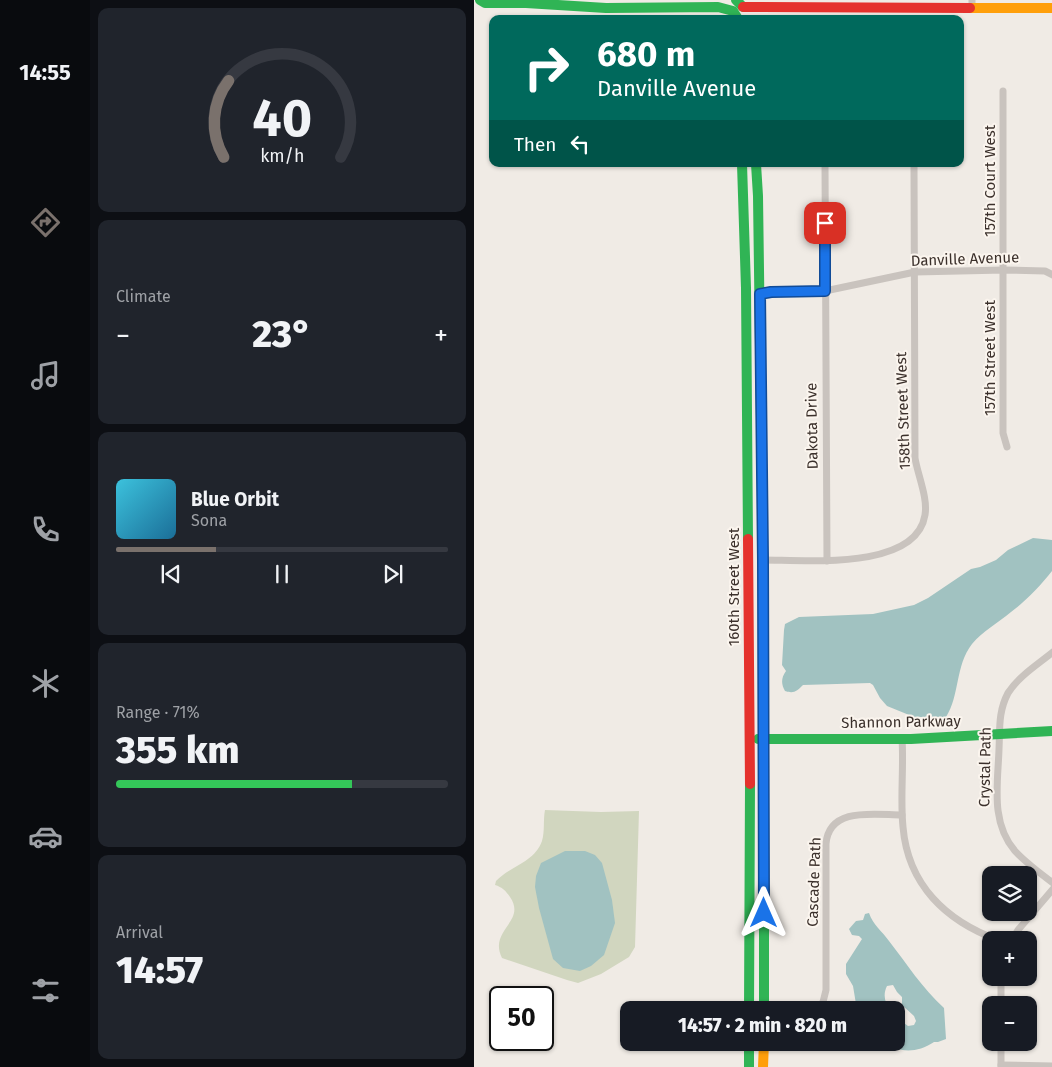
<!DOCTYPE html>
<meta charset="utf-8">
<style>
:root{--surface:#171b24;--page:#20242c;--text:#f1f3f6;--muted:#9ea1a6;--line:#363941;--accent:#7a716c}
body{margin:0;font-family:"Fira Sans",sans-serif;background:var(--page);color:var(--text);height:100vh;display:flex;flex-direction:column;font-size:19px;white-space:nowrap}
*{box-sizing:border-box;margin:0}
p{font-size:16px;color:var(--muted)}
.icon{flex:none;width:28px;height:28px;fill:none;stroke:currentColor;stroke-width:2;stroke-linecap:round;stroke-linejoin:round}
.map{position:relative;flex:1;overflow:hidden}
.drawer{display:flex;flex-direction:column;gap:8px;padding:8px;background:#0d0f14;width:384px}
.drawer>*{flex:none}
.hud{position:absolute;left:15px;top:15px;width:475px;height:152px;border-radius:10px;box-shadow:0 1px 4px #0004;background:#00695c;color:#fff;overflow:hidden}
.buttons{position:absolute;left:508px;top:866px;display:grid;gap:10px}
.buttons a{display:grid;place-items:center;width:55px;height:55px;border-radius:10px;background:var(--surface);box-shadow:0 1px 4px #0004;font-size:25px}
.speed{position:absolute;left:15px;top:986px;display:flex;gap:10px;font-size:25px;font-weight:700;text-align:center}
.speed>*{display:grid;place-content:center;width:65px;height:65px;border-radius:50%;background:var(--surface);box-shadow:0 1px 4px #0004;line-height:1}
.speed .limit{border:2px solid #111;border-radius:8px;background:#fff;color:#111}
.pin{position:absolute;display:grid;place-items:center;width:42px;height:42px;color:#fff;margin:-21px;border-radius:10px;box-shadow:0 2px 8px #0006}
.me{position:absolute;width:55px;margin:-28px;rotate:0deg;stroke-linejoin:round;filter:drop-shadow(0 0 4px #0008)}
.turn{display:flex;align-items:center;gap:18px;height:105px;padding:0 25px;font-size:22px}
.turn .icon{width:65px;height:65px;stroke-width:2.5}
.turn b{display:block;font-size:35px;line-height:42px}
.then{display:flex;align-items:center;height:48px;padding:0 25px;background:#0003;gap:10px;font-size:19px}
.big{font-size:38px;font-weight:800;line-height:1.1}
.drawer .card{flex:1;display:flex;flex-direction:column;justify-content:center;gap:8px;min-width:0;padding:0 18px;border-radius:10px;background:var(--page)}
.drawer .dial{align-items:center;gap:0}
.dial svg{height:130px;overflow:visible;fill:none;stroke:var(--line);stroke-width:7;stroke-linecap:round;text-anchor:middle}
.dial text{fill:var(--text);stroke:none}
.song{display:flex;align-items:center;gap:15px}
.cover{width:60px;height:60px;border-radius:8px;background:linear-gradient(135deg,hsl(190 70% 55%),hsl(200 70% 35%))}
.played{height:5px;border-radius:2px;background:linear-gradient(90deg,var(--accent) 30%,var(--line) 30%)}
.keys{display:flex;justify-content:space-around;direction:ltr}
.heat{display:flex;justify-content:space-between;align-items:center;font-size:28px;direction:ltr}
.charge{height:8px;border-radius:4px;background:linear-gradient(90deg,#34c759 71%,var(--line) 0)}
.trip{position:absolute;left:146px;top:1001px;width:285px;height:50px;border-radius:10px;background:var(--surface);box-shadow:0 1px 4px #0004;font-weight:800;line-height:50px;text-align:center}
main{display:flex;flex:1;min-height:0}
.dock{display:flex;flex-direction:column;width:90px;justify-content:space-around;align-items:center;background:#090b0e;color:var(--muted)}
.dock .icon{width:35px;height:35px}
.dock .on{color:var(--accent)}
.dock b{font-size:22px;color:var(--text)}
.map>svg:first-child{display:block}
</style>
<main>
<nav class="dock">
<b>14:55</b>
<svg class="icon on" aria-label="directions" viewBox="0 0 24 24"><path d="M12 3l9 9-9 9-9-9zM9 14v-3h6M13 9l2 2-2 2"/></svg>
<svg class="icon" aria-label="music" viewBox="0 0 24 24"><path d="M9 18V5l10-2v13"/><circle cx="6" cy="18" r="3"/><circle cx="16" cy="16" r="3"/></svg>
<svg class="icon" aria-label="phone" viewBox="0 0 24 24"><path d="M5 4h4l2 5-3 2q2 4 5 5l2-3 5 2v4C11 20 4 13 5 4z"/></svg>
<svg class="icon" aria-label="climate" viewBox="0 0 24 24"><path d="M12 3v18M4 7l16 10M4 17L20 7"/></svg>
<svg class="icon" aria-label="car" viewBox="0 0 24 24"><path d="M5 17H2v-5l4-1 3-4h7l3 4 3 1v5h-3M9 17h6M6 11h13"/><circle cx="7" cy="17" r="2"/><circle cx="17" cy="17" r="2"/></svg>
<svg class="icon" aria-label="filters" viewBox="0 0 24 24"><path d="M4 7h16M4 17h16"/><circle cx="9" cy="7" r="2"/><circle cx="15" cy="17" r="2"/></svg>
</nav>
<section class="drawer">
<div class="card dial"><svg viewBox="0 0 100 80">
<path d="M14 69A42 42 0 1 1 86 69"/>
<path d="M14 69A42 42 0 0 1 17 22" stroke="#7a716c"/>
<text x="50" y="56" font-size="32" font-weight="700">40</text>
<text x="50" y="72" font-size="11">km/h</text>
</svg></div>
<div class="card"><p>Climate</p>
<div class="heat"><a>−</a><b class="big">23°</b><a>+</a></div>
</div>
<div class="card">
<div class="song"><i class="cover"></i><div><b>Blue Orbit</b><p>Sona</p></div></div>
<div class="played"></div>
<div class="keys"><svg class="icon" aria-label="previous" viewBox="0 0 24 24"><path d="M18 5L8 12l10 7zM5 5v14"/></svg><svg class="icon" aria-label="pause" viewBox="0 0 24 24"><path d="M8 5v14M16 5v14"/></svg><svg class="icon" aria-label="next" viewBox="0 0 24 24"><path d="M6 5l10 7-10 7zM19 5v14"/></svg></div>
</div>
<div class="card"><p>Range · 71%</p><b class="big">355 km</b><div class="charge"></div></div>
<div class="card"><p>Arrival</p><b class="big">14:57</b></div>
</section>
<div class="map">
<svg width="579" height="1067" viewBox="0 0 579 1067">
<rect width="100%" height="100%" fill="#f0ebe5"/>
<path fill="#d1d6bf" d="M 71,810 L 127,812 L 165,811 L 161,947 L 155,957 L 127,974 L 104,983 L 93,980 L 28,958 C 14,930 53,922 36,897 C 32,891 28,887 21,885 L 22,881 C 36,866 60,863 68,841 C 71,831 69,820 71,810 Z"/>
<g fill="#a1c2c1">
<path d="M 559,538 L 578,540 L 578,571 C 567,585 552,601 537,612 C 524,623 509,631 498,644 C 481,666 486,695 472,717 L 440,717 L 413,706 L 406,698 L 399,685 L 396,683 L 329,685 C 323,691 320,694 311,691 C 307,684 307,678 312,671 L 308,665 L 310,630 L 311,624 L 325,617 L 399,614 L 440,605 L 454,598 L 497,569 L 506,567 L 522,560 L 534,550 Z"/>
<polygon points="91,851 111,851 121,855 128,863 138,900 141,923 130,955 117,966 106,971 89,968 79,959 65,908 61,887 62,876 67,863"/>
<path d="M 395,913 C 399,925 408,931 415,941 C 433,964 448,988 470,1008 L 472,1039 L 464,1042 L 460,1042 C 441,1055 424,1051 404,1043 L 422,1042 L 423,1018 L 434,1026 L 440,1025 L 442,1021 L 440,1016 L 428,1005 L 428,997 L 423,992 L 419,985 L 413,986 C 409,994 410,1003 417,1010 L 383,1010 L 379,986 L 372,974 L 372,964 L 388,939 L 385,936 L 378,935 L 375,929 L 382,921 L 389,920 L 391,914 Z"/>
</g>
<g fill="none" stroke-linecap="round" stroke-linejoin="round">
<g stroke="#c9c3be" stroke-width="7">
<polyline points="498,0 498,8"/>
<polyline points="529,91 529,433 533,447"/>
<polyline points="351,164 353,561"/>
<polyline points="286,294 297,292 351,291 441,272 530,270 571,271 579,275"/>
<path d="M 289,560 C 330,560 442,571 451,515 C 454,498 444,476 441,458 L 440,164"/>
<path d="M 579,652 C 563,665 545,676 534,693 C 524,712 526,729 525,749 C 524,783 516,822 541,851 C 552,863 566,873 579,883"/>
<path d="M 428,739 C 430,768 426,798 429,827 C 434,885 472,921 524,940"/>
<polyline points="538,940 544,930 579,889"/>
<polyline points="527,1005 527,978"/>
<path d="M 342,1010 L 349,1002 L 352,990 L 352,844 C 355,806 402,815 428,815"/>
<polyline points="527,1065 579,1066"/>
<polyline points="527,1067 527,1042"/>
</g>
<g stroke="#30b455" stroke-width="10">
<polyline points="6,0 11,3 52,3 132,8 244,7 259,11 264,19"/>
<polyline points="262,0 269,7"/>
<polyline points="268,164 272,288 274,539"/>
<polyline points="282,164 284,196 289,566"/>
<polyline points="284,739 437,739 579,731"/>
<polyline points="290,911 290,1010"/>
<polyline points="275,1010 276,784"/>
<polyline points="275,1042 275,1067"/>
</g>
<g stroke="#ff9f0a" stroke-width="10">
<polyline points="496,8 579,8"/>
<polyline points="289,566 290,911"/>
<polyline points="289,1067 290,1042"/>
</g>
<g stroke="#e5322d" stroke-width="10">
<polyline points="269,7 496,8"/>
<polyline points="274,539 276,784"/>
</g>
</g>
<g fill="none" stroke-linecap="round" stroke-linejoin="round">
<g stroke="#114b97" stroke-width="12">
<polyline id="route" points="290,913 289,560 286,294 297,292 351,291 351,223"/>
</g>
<use href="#route" stroke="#1a73e8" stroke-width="9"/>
</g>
<g text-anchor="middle" stroke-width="4" stroke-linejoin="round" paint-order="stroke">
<g font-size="15" fill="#3b302b" stroke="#fbf5ee">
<text transform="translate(516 181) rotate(-90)" y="5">157th Court West</text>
<text transform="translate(491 259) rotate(-2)" y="5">Danville Avenue</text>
<text transform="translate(516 358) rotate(-90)" y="5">157th Street West</text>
<text transform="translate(429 411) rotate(-92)" y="5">158th Street West</text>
<text transform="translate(338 426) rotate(-91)" y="5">Dakota Drive</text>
<text transform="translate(260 587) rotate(-90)" y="5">160th Street West</text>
<text transform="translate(427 722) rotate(-1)" y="5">Shannon Parkway</text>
<text transform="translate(511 767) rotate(-89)" y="5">Crystal Path</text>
<text transform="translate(340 882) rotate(-88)" y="5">Cascade Path</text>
</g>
</g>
</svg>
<div class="buttons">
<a><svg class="icon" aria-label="layers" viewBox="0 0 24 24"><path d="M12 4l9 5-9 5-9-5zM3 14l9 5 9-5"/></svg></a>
<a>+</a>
<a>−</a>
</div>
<div class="speed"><div class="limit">50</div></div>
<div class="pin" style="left:351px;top:223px;background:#d93025"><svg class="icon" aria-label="arrive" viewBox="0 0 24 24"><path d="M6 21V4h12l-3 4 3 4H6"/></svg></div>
<svg class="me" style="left:290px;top:913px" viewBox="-20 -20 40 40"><path d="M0-17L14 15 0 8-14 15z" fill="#1a73e8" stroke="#fff" stroke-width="4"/></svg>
<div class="trip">14:57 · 2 min · 820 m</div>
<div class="hud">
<div class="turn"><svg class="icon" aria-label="right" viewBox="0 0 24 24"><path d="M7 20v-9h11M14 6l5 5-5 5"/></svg><div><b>680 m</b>Danville Avenue</div></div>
<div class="then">Then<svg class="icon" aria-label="left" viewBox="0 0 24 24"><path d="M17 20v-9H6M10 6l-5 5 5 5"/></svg></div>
</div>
</div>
</main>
